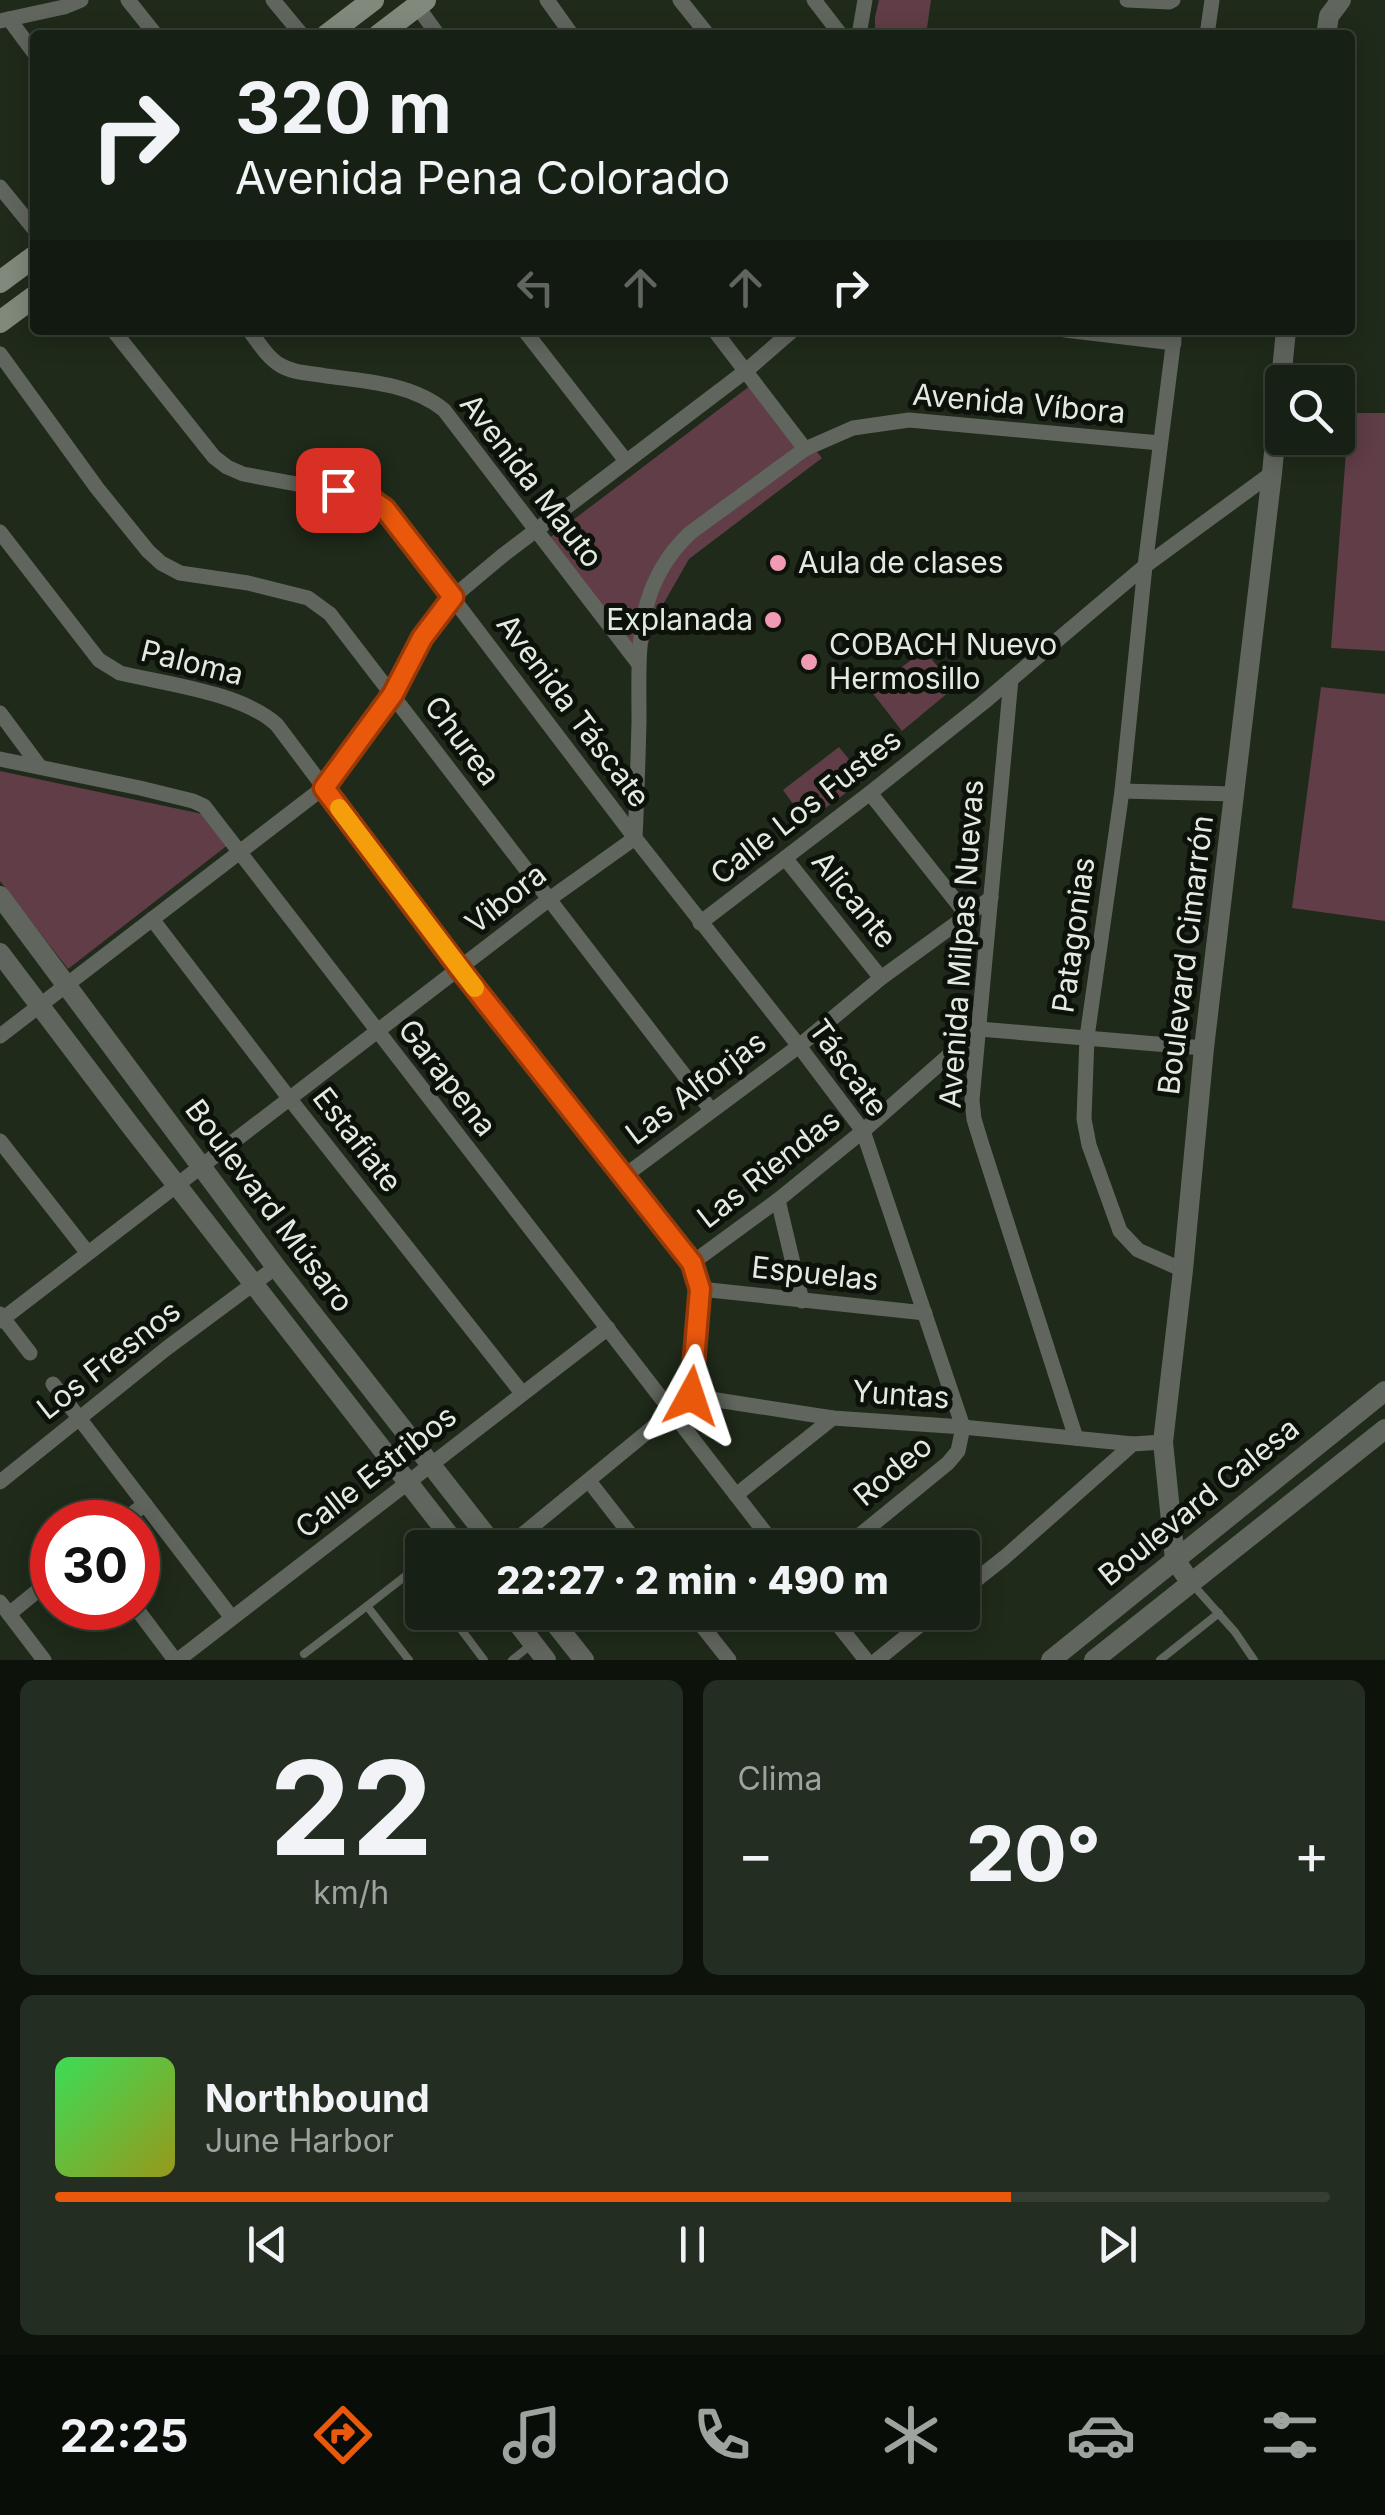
<!DOCTYPE html>
<html lang="es">
<meta charset="utf-8">
<style>
:root{--surface:#172014;--page:#242d22;--text:#f1f3f6;--muted:#9ea3a0;--line:#363e34;--accent:#ea580c}
body{margin:0;font-family:Inter,sans-serif;background:var(--page);color:var(--text);height:100vh;display:flex;flex-direction:column;font-size:38px;white-space:nowrap}
*{box-sizing:border-box;margin:0}
p{font-size:32px;color:var(--muted)}
.icon{flex:none;width:55px;height:55px;fill:none;stroke:currentColor;stroke-width:2;stroke-linecap:round;stroke-linejoin:round}
.map{position:relative;height:1660px;overflow:hidden}
.sheet{display:flex;flex-direction:column;gap:20px;padding:20px;background:#0d120b;flex:1}
.sheet>*{flex:none}
.banner{position:absolute;left:30px;top:30px;width:1325px;height:305px;border-radius:10px;box-shadow:0 5px 25px #0003,0 0 0 2px var(--line);background:#172014;color:var(--text);overflow:hidden}
.controls{position:absolute;left:1265px;top:365px;display:grid;gap:20px}
.controls a{display:grid;place-items:center;width:90px;height:90px;border-radius:10px;background:var(--surface);box-shadow:0 5px 25px #0003,0 0 0 2px var(--line);font-size:50px}
.speed{position:absolute;left:30px;top:1500px;display:flex;gap:20px;font-size:50px;font-weight:700;text-align:center}
.speed>*{display:grid;place-content:center;width:130px;height:130px;border-radius:50%;background:var(--surface);box-shadow:0 5px 25px #0003,0 0 0 2px var(--line);line-height:1}
.speed .limit{border:15px solid #d22;background:#fff;color:#111}
.pin{position:absolute;display:grid;place-items:center;width:85px;height:85px;color:#fff;margin:-42px;border-radius:20px;box-shadow:0 5px 15px #0006}
.me{position:absolute;width:110px;margin:-55px;rotate:5deg;stroke-linejoin:round;filter:drop-shadow(0 0 8px #0008)}
.turn{display:flex;align-items:center;gap:35px;height:210px;padding:0 40px;font-size:45px}
.turn .icon{width:130px;height:130px;stroke-width:2.5}
.turn b{display:block;font-size:70px;line-height:85px}
.lanes{display:flex;align-items:center;height:95px;padding:0 40px;background:#0003;justify-content:center;gap:50px;direction:ltr}
.lanes .off{opacity:.35}
.big{font-size:75px;font-weight:800;line-height:1.1}
.sheet .widget{flex:1;display:flex;flex-direction:column;justify-content:center;gap:15px;min-width:0;padding:0 35px;border-radius:15px;background:var(--page)}
.sheet .dial{align-items:center;gap:0}
.dial b{font-size:130px;line-height:1}
.song{display:flex;align-items:center;gap:30px}
.cover{width:120px;height:120px;border-radius:15px;background:linear-gradient(135deg,hsl(130 70% 55%),hsl(60 70% 35%))}
.played{height:10px;border-radius:5px;background:linear-gradient(90deg,var(--accent) 75%,var(--line) 75%)}
.keys{display:flex;justify-content:space-around;direction:ltr}
.heat{display:flex;justify-content:space-between;align-items:center;font-size:55px;direction:ltr}
.sheet .tiles{flex:1;display:grid;gap:20px;grid-template-columns:1fr 1fr}
.widget:last-child{grid-column:span 2}
.trip{position:absolute;left:405px;top:1530px;width:575px;height:100px;border-radius:10px;background:var(--surface);box-shadow:0 5px 25px #0003,0 0 0 2px var(--line);font-weight:800;line-height:100px;text-align:center}
.tabs{display:flex;height:160px;justify-content:space-around;align-items:center;background:#090d08;color:var(--muted)}
.tabs .icon{width:70px;height:70px}
.tabs .current{color:var(--accent)}
.tabs b{font-size:45px;color:var(--text)}
.map>svg:first-child{display:block}
</style>
<div class="map">
<svg width="1385" height="1660" viewBox="0 0 1385 1660">
<rect width="100%" height="100%" fill="#1f2a1a"/>
<g fill="#603d47">
<polygon points="879,0 931,0 926,35 875,35 875,17"/>
<polygon points="759,379 822,458 689,559 657,615 640,670 548,539"/>
<polygon points="1349,413 1385,413 1385,651 1331,648"/>
<polygon points="924,650 955,687 902,731 871,691"/>
<polygon points="1321,687 1385,694 1385,921 1292,908"/>
<polygon points="839,747 865,779 806,822 783,790"/>
<polygon points="0,771 207,815 229,844 68,969 0,881"/>
</g>
<g fill="none" stroke-linecap="round" stroke-linejoin="round">
<g stroke="#60655d" stroke-width="8">
<polyline points="1194,1586 1235,1632 1254,1660"/>
<polyline points="448,1612 484,1660"/>
<polyline points="304,1654 367,1606"/>
<polyline points="409,1660 367,1606 422,1563"/>
<polyline points="512,1660 532,1644"/>
<polyline points="1160,1660 1219,1613"/>
</g>
<g stroke="#60655d" stroke-width="15">
<polyline points="128,0 156,35"/>
<polyline points="273,0 302,35"/>
<polyline points="547,0 572,35"/>
<polyline points="680,0 708,35"/>
<polyline points="814,0 841,35"/>
<polyline points="1127,0 1169,2 1173,0"/>
<polyline points="417,6 438,35"/>
<polyline points="9,19 35,54"/>
<polyline points="0,21 64,7 81,0"/>
<polyline points="859,35 865,0"/>
<polyline points="1207,35 1212,0"/>
<polyline points="0,187 35,230"/>
<polyline points="113,330 214,457 227,467 243,474 367,497 385,509 635,838 799,1046 863,1131 963,1427 958,1451 948,1463 844,1548"/>
<path d="M 249,330 C 258,342 267,357 280,365 C 293,373 310,373 326,376 C 366,381 412,384 444,410 L 638,663"/>
<polyline points="524,330 626,461"/>
<polyline points="714,330 805,449"/>
<polyline points="1065,330 1174,343"/>
<polyline points="1175,330 1145,566 1122,791 1087,1037 1084,1119 1089,1145 1120,1231 1138,1250 1183,1270"/>
<polyline points="0,354 97,488 148,551 161,563 180,573 248,583 308,598 330,614 711,1110"/>
<path d="M 0,532 L 99,660 L 120,673 C 167,684 243,693 277,725 L 460,969 L 692,1263 L 700,1289 L 691,1396"/>
<polyline points="1011,679 972,1100 974,1119 981,1142 1076,1438"/>
<polyline points="0,713 40,767"/>
<polyline points="0,759 140,788 193,801 204,806 777,1548"/>
<polyline points="1122,791 1234,794"/>
<polyline points="870,793 966,914"/>
<polyline points="785,858 881,978"/>
<polyline points="152,919 289,1098 522,1393"/>
<polyline points="700,923 870,793 983,703 1145,566 1272,473"/>
<polyline points="0,1036 323,788 393,694 422,638 453,597 502,556 747,370 793,330"/>
<polyline points="0,1141 87,1252"/>
<polyline points="623,1177 799,1046 881,978 991,898"/>
<polyline points="778,1200 802,1301"/>
<polyline points="692,1263 778,1200 863,1131 979,1029 1204,1048"/>
<polyline points="700,1289 925,1313"/>
<polyline points="0,1314 30,1353"/>
<path d="M 0,1321 L 548,900 L 635,838 C 637,799 638,760 639,721 C 639,650 633,587 690,533 L 805,449 L 853,428 L 909,420 L 1160,443"/>
<polyline points="53,1384 232,1618"/>
<polyline points="589,1481 641,1548"/>
<polyline points="0,1482 167,1348 276,1267"/>
<polyline points="736,1495 833,1418"/>
<polyline points="122,1522 145,1504"/>
<polyline points="506,1548 691,1396 833,1418 963,1427 1133,1444"/>
<polyline points="962,1591 1005,1557 1133,1444 1163,1442"/>
<polyline points="0,1602 44,1660"/>
<polyline points="136,1608 175,1660"/>
<polyline points="691,1612 729,1660"/>
<polyline points="828,1612 866,1660"/>
<polyline points="9,1614 52,1579"/>
<polyline points="178,1660 608,1328"/>
<polyline points="877,1660 936,1612"/>
</g>
<g stroke="#60655d" stroke-width="20">
<polyline points="1326,35 1329,16 1341,0"/>
<polyline points="0,896 276,1267 496,1548"/>
<polyline points="0,953 130,1125 459,1548"/>
<polyline points="1191,1583 1175,1560 1163,1442 1183,1270 1204,1048 1272,473 1286,330"/>
<polyline points="509,1612 546,1660"/>
<polyline points="546,1612 584,1660"/>
<polyline points="1051,1660 1385,1391"/>
<polyline points="1094,1660 1385,1429"/>
</g>
<g stroke="#80897c" stroke-width="22">
<polyline points="327,35 373,0"/>
<polyline points="379,35 425,0"/>
<polyline points="0,282 35,256"/>
<polyline points="0,322 35,296"/>
</g>
</g>
<g fill="none" stroke-linecap="round" stroke-linejoin="round">
<g stroke="#983908" stroke-width="25">
<polyline id="route" points="338,490 368,497 385,509 453,597 422,638 393,694 324,788 460,969 692,1263 700,1289 691,1396"/>
</g>
<use href="#route" stroke="#ea580c" stroke-width="18"/>
<polyline stroke="#f59e0b" stroke-width="18" points="339,808 475,988"/>
</g>
<g fill="#f19ab3" stroke="#0c110a" stroke-width="4">
<circle cx="778" cy="563" r="10"/>
<circle cx="773" cy="620" r="10"/>
<circle cx="809" cy="662" r="10"/>
</g>
<g text-anchor="middle" stroke-width="10" stroke-linejoin="round" paint-order="stroke">
<g font-size="30" fill="#e3ebe0" stroke="#0c110a">
<text transform="translate(1019 404) rotate(5)" y="10">Avenida Víbora</text>
<text transform="translate(531 481) rotate(52)" y="10">Avenida Mauto</text>
<text transform="translate(192 663) rotate(14)" y="10">Paloma</text>
<text transform="translate(573 711) rotate(53)" y="10">Avenida Táscate</text>
<text transform="translate(462 741) rotate(53)" y="10">Churea</text>
<text transform="translate(806 807) rotate(-38)" y="10">Calle Los Fustes</text>
<text transform="translate(506 899) rotate(-38)" y="10">Vibora</text>
<text transform="translate(854 900) rotate(51)" y="10">Alicante</text>
<text transform="translate(1074 935) rotate(-82)" y="10">Patagonias</text>
<text transform="translate(962 944) rotate(-86)" y="10">Avenida Milpas Nuevas</text>
<text transform="translate(1186 955) rotate(-83)" y="10">Boulevard Cimarrón</text>
<text transform="translate(848 1068) rotate(54)" y="10">Táscate</text>
<text transform="translate(447 1078) rotate(52)" y="10">Garapena</text>
<text transform="translate(696 1088) rotate(-37)" y="10">Las Alforjas</text>
<text transform="translate(357 1140) rotate(52)" y="10">Estafiate</text>
<text transform="translate(769 1169) rotate(-38)" y="10">Las Riendas</text>
<text transform="translate(269 1206) rotate(53)" y="10">Boulevard Músaro</text>
<text transform="translate(815 1274) rotate(6)" y="10">Espuelas</text>
<text transform="translate(109 1360) rotate(-38)" y="10">Los Fresnos</text>
<text transform="translate(901 1395) rotate(4)" y="10">Yuntas</text>
<text transform="translate(893 1471) rotate(-40)" y="10">Rodeo</text>
<text transform="translate(376 1472) rotate(-38)" y="10">Calle Estribos</text>
<text transform="translate(1199 1502) rotate(-39)" y="10">Boulevard Calesa</text>
</g>
<g font-size="30" fill="#e3ebe0" stroke="#0c110a" text-anchor="start">
<text x="798" y="573">Aula de clases</text>
<text x="753" y="630" text-anchor="end">Explanada</text>
<text x="829" y="655">COBACH Nuevo<tspan x="829" dy="34">Hermosillo</tspan></text>
</g>
</g>
</svg>
<div class="controls">
<a><svg class="icon" aria-label="search" viewBox="0 0 24 24"><circle cx="10" cy="10" r="6"/><path d="M15 15l6 6"/></svg></a>
</div>
<div class="speed"><div class="limit">30</div></div>
<div class="pin" style="left:338px;top:490px;background:#d93025"><svg class="icon" aria-label="arrive" viewBox="0 0 24 24"><path d="M6 21V4h12l-3 4 3 4H6"/></svg></div>
<svg class="me" style="left:691px;top:1396px" viewBox="-20 -20 40 40"><path d="M0-17L14 15 0 8-14 15z" fill="#ea580c" stroke="#fff" stroke-width="4"/></svg>
<div class="trip">22:27 · 2 min · 490 m</div>
<div class="banner">
<div class="turn"><svg class="icon" aria-label="right" viewBox="0 0 24 24"><path d="M7 20v-9h11M14 6l5 5-5 5"/></svg><div><b>320 m</b>Avenida Pena Colorado</div></div>
<div class="lanes"><svg class="icon off" aria-label="left" viewBox="0 0 24 24"><path d="M17 20v-9H6M10 6l-5 5 5 5"/></svg><svg class="icon off" aria-label="ahead" viewBox="0 0 24 24"><path d="M12 20V5M6 11l6-6 6 6"/></svg><svg class="icon off" aria-label="ahead" viewBox="0 0 24 24"><path d="M12 20V5M6 11l6-6 6 6"/></svg><svg class="icon" aria-label="right" viewBox="0 0 24 24"><path d="M7 20v-9h11M14 6l5 5-5 5"/></svg></div>
</div>
</div>
<section class="sheet">
<div class="tiles">
<div class="widget dial"><b>22</b><p>km/h</p></div>
<div class="widget"><p>Clima</p>
<div class="heat"><a>−</a><b class="big">20°</b><a>+</a></div>
</div>
<div class="widget">
<div class="song"><i class="cover"></i><div><b>Northbound</b><p>June Harbor</p></div></div>
<div class="played"></div>
<div class="keys"><svg class="icon" aria-label="previous" viewBox="0 0 24 24"><path d="M18 5L8 12l10 7zM5 5v14"/></svg><svg class="icon" aria-label="pause" viewBox="0 0 24 24"><path d="M8 5v14M16 5v14"/></svg><svg class="icon" aria-label="next" viewBox="0 0 24 24"><path d="M6 5l10 7-10 7zM19 5v14"/></svg></div>
</div>
</div>
</section>
<nav class="tabs">
<b>22:25</b>
<svg class="icon current" aria-label="directions" viewBox="0 0 24 24"><path d="M12 3l9 9-9 9-9-9zM9 14v-3h6M13 9l2 2-2 2"/></svg>
<svg class="icon" aria-label="music" viewBox="0 0 24 24"><path d="M9 18V5l10-2v13"/><circle cx="6" cy="18" r="3"/><circle cx="16" cy="16" r="3"/></svg>
<svg class="icon" aria-label="phone" viewBox="0 0 24 24"><path d="M5 4h4l2 5-3 2q2 4 5 5l2-3 5 2v4C11 20 4 13 5 4z"/></svg>
<svg class="icon" aria-label="climate" viewBox="0 0 24 24"><path d="M12 3v18M4 7l16 10M4 17L20 7"/></svg>
<svg class="icon" aria-label="car" viewBox="0 0 24 24"><path d="M5 17H2v-5l4-1 3-4h7l3 4 3 1v5h-3M9 17h6M6 11h13"/><circle cx="7" cy="17" r="2"/><circle cx="17" cy="17" r="2"/></svg>
<svg class="icon" aria-label="filters" viewBox="0 0 24 24"><path d="M4 7h16M4 17h16"/><circle cx="9" cy="7" r="2"/><circle cx="15" cy="17" r="2"/></svg>
</nav>
